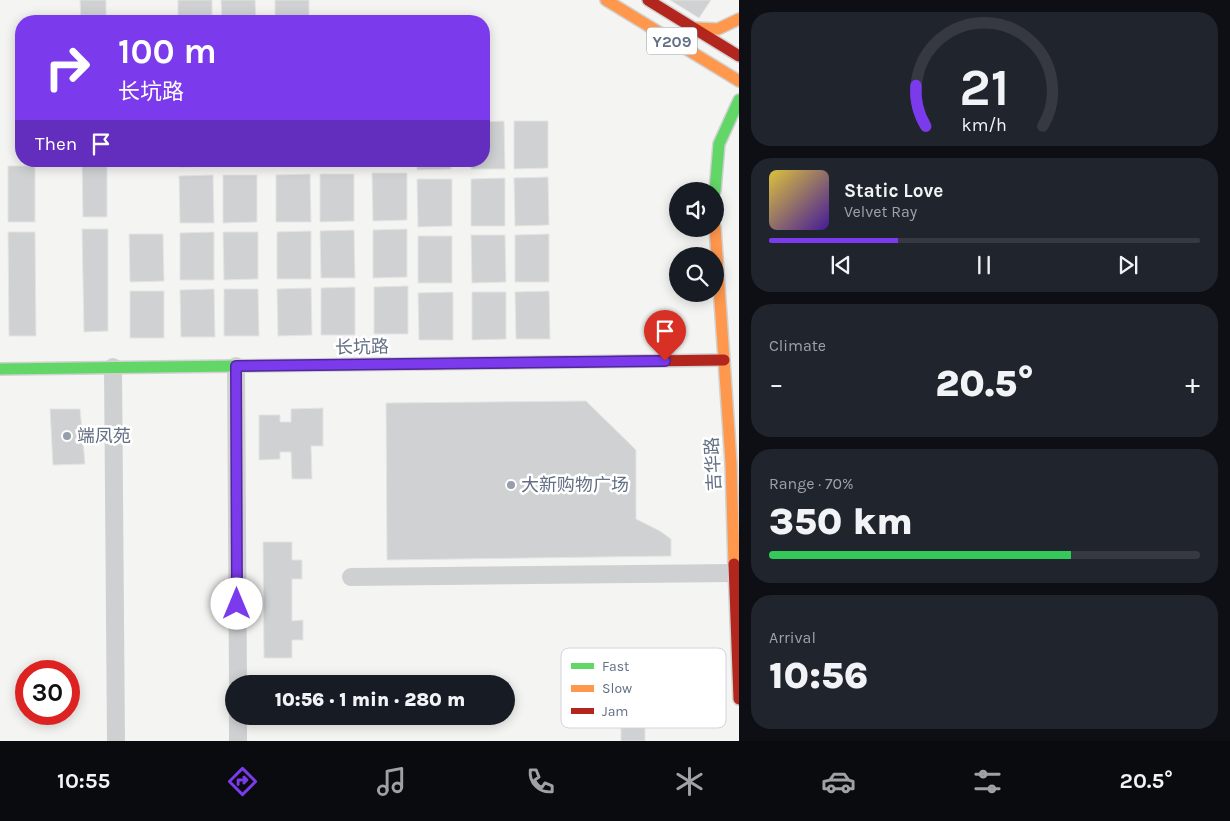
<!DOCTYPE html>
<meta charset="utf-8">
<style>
:root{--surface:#171b24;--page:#20242c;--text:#f1f3f6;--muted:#9ea1a6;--line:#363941;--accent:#7c3aed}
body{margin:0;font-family:Karla,"Noto Sans SC",sans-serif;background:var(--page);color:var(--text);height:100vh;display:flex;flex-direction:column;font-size:19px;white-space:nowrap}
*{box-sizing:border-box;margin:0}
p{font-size:16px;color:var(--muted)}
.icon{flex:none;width:28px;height:28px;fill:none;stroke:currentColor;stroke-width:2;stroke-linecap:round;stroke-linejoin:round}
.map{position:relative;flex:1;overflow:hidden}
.side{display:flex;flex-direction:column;gap:12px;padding:12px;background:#0d0f14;width:491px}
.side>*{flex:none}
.banner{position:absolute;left:15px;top:15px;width:475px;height:152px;border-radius:20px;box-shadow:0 2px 12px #0003;background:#7c3aed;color:#fff;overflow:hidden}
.tools{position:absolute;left:669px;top:182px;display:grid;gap:10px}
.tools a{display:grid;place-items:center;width:55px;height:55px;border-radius:50%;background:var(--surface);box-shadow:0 2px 12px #0003;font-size:25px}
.speed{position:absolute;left:15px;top:660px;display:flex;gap:10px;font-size:25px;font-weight:700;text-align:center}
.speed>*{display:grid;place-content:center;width:65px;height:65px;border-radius:50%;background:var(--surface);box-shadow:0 2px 12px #0003;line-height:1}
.speed .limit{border:8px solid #d22;background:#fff;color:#111}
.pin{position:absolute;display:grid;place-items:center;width:42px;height:42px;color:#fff;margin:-51px -21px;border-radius:50% 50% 50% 0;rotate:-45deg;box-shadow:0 0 5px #0007}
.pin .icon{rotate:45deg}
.me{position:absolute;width:55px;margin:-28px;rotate:0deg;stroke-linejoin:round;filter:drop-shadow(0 0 4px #0008)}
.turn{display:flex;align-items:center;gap:18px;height:105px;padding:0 20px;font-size:22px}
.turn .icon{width:65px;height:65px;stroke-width:2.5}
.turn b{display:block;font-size:35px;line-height:42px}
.then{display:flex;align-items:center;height:48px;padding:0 20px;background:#0003;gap:10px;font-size:19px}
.big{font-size:38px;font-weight:800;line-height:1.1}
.side .tile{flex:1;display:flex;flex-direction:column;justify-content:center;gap:8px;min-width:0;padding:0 18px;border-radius:20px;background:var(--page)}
.side .dial{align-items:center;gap:0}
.dial svg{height:130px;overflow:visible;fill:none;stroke:var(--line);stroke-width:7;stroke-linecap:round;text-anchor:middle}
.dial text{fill:var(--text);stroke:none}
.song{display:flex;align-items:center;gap:15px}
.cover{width:60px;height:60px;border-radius:8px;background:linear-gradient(135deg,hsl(50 70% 55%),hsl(260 70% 35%))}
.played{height:5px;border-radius:2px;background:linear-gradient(90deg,var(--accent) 30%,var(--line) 30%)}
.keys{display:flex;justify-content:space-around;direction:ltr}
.heat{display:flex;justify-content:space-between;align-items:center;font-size:28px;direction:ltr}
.charge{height:8px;border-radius:4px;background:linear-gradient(90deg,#34c759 70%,var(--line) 0)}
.trip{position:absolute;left:225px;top:675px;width:290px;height:50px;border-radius:25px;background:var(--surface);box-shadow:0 2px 12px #0003;font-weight:800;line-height:50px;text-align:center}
.tab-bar{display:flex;height:80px;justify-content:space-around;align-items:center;background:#090b0e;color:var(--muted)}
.tab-bar .icon{width:35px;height:35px}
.tab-bar .selected{color:var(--accent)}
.tab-bar b{font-size:22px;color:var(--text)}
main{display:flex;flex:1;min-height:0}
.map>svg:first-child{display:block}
</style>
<main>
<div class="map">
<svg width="739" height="741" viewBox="0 0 739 741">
<rect width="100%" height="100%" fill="#f4f4f2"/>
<g fill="#d0d1d2" stroke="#e4e4e2">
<polygon points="80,0 106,0 106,21 81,21"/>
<rect x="178" y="0" width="34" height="21"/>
<polygon points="221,0 255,0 256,21 222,21"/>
<rect x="275" y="0" width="34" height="21"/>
<polygon points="670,0 711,0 699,18"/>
<rect x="318" y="18" width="34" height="3"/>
<polygon points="504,121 505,169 471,169 471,161 484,161 484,122"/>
<polygon points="514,121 548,121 548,168 514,169"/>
<polygon points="82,161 107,161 107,217 83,217"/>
<polygon points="179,161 213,161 213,166 179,167"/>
<polygon points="223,161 257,161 257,165 223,166"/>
<rect x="276" y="161" width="34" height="4"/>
<polygon points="319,161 354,161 354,164 319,165"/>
<polygon points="372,161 406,161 406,163 372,164"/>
<polygon points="417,161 451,161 451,169 417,170"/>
<rect x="8" y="166" width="27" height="56"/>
<polygon points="372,173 407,173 407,220 373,221"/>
<polygon points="310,174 311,222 276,222 276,175"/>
<polygon points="320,174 354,174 354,221 320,222"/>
<polygon points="213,175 214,223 180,223 179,176"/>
<polygon points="223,175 257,175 257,222 223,223"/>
<polygon points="548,177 549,225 515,226 514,178"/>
<polygon points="505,178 505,226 471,226 471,179"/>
<polygon points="417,179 452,179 452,226 418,227"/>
<polygon points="82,229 108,229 108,331 84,332"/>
<polygon points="407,229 407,277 373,278 373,230"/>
<polygon points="354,230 355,278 321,278 320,231"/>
<polygon points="311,231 311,279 277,279 277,232"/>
<polygon points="8,232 35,232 36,336 9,336"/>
<polygon points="214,232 214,280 180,280 180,233"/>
<polygon points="223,232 258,232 258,279 224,280"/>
<polygon points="129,234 163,234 164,281 130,282"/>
<polygon points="549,234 549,282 515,282 515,235"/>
<polygon points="471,235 505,235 506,282 472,283"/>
<rect x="418" y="236" width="34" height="47"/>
<polygon points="408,286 408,334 374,334 374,287"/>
<polygon points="355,287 355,335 321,335 321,288"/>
<polygon points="311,288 312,335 278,336 277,289"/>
<polygon points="214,289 215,337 181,337 180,290"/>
<polygon points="224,289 258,289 259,336 224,336"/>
<rect x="130" y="291" width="34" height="47"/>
<polygon points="549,291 550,339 516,339 515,292"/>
<polygon points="453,292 453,340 419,340 418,293"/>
<polygon points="472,292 506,292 506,339 472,340"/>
<polygon points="586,401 636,450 636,519 660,531 671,539 671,556 387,560 386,403"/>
<polygon points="323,408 323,446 311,446 312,479 292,479 291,452 280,452 280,459 259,460 259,415 280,415 280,422 291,422 291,409"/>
<polygon points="50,409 80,409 85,464 53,465"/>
<polygon points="263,542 292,542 292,560 302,560 302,579 292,579 292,621 303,620 303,640 292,640 292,658 264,658"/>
<polygon points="627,716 635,718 639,725 645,725 645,741 621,741 621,722"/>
</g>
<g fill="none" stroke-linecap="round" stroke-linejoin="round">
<g stroke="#d0d2d2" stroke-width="14">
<g id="fast">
<polyline points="715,191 719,144 739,100"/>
<polyline points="0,369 406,364"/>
</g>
</g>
<g stroke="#d0d2d2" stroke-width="14">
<g id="slow">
<polyline points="606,0 739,81"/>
<polyline points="694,28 718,29 739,19"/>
<polyline points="715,227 731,463 734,564"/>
</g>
</g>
<g stroke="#d0d2d2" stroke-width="14">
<g id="jam">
<polyline points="648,0 739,56"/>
<polyline points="406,364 724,360"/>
<polyline points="734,564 739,699"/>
</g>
</g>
<g stroke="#cfd0d1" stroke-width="18">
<polyline points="236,366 238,684"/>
<polyline points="113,367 116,741"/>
<polyline points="351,577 735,573"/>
<polyline points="238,716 238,741"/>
</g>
<use href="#fast" stroke="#63d668" stroke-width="11"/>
<use href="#slow" stroke="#ff974d" stroke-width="11"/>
<use href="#jam" stroke="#b3261e" stroke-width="11"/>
</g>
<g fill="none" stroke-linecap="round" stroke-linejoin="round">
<g stroke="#51269a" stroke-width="12">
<polyline id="route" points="237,604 236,366 665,361"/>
</g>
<use href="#route" stroke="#7c3aed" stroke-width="9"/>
</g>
<g fill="#969eaa" stroke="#fff" stroke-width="2">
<circle cx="67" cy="436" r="5"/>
<circle cx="511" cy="485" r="5"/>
</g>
<g text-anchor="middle" stroke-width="5" stroke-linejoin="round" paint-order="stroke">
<rect fill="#fff" stroke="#929aa9" stroke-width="1" x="647" y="27.5" width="50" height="27" rx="4"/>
<g font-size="16" font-weight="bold" fill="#636f84">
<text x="672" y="47">Y209</text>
</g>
<g font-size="18" fill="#636f84" stroke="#fff">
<text transform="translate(362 347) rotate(-1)" y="6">长坑路</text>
<text transform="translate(713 464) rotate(-93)" y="6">吉华路</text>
</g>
<g font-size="18" fill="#636f84" stroke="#fff" text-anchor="start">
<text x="77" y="442">端凤苑</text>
<text x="521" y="491">大新购物广场</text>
</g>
</g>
<rect x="561" y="648" width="165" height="80" rx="8" fill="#fff" stroke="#d0d4da" stroke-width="1"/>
<rect x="571" y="663" width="23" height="6" fill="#63d668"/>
<rect x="571" y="685" width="23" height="7" fill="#ff974d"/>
<rect x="571" y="708" width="23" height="6" fill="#b3261e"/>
<g font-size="14" fill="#636f84">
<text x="602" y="671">Fast</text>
<text x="602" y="693">Slow</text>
<text x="602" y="716">Jam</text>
</g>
</svg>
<div class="tools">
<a><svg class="icon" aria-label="sound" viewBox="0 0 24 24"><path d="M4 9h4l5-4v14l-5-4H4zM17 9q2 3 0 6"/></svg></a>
<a><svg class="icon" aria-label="search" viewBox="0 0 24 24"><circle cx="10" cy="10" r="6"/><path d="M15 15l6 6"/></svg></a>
</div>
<div class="speed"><div class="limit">30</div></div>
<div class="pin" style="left:665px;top:361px;background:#d93025"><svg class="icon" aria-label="arrive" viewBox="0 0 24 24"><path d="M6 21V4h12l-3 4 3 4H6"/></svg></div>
<svg class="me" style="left:237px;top:604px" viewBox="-20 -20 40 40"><circle r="19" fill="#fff"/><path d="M0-13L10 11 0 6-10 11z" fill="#7c3aed"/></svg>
<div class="trip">10:56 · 1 min · 280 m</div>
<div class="banner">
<div class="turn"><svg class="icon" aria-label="right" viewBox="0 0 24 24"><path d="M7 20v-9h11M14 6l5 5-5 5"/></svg><div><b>100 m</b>长坑路</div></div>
<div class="then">Then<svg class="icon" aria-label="arrive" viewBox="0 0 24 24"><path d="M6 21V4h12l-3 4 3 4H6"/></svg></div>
</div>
</div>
<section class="side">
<div class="tile dial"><svg viewBox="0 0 100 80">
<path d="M14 69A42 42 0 1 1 86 69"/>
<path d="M14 69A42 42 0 0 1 8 44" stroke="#7c3aed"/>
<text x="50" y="56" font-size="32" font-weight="700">21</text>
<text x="50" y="72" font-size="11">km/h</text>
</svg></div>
<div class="tile">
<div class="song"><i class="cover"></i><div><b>Static Love</b><p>Velvet Ray</p></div></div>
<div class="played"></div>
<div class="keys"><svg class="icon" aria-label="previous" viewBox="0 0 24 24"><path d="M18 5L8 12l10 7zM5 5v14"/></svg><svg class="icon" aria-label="pause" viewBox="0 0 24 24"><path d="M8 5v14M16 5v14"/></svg><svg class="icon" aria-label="next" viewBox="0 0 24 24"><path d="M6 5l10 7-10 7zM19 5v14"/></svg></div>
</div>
<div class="tile"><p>Climate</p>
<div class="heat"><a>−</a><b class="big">20.5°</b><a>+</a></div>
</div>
<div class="tile"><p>Range · 70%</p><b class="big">350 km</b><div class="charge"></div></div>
<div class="tile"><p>Arrival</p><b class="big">10:56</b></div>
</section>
</main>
<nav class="tab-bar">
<b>10:55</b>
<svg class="icon selected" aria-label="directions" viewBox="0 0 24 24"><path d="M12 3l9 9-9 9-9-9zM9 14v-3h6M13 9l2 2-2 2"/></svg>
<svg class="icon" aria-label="music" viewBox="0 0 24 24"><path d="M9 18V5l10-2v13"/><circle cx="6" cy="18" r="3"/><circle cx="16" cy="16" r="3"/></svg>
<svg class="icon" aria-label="phone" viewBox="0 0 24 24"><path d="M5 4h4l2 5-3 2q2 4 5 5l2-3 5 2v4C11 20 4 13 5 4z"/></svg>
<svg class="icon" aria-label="climate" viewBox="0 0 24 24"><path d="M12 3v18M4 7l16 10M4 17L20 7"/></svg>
<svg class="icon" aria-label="car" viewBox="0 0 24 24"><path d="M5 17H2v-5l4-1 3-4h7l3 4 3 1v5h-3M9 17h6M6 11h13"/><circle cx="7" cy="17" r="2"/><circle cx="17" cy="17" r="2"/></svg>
<svg class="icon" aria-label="filters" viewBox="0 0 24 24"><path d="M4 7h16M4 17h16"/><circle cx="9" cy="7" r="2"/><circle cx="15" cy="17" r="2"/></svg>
<b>20.5°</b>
</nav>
